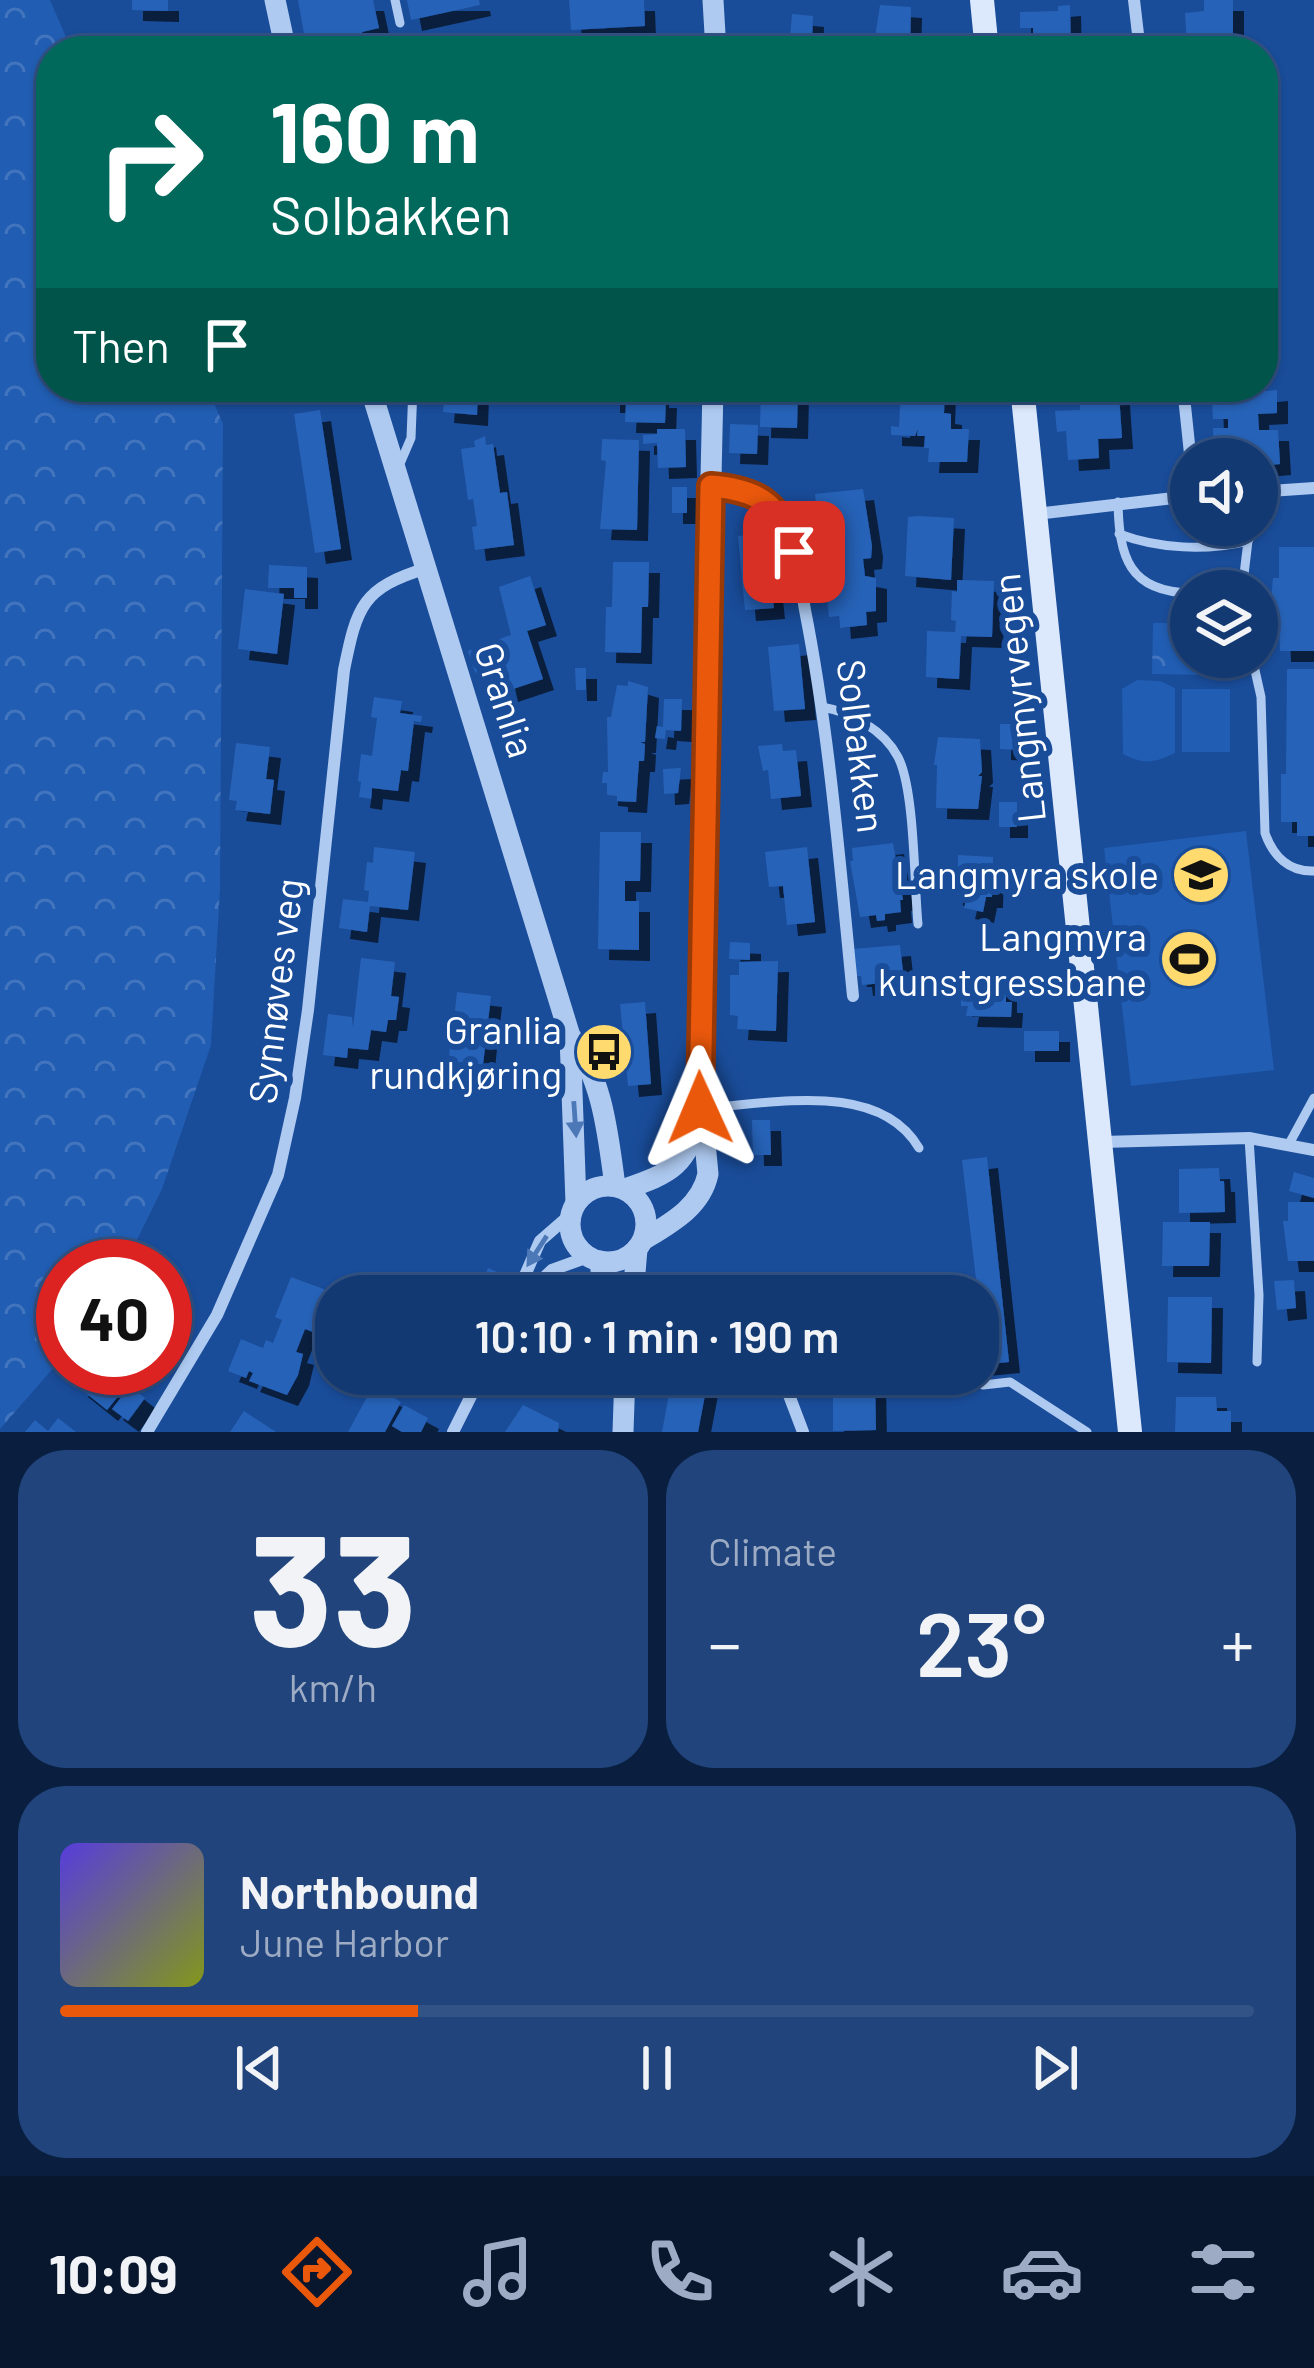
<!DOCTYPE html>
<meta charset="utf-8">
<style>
:root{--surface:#133973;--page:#20447b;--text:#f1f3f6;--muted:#9dacc4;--line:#325385;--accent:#ea580c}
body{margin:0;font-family:Barlow,sans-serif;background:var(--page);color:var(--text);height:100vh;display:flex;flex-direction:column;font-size:45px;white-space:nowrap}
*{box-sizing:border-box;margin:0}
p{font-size:39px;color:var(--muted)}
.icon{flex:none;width:66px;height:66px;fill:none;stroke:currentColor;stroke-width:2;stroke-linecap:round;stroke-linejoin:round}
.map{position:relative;height:1432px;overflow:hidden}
.drawer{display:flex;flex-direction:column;gap:18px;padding:18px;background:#0a1f3f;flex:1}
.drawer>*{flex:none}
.guide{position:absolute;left:36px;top:36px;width:1242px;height:366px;border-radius:48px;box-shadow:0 3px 9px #0004,0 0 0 3px var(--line);background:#00695c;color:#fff;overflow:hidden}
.controls{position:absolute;left:1170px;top:438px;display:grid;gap:24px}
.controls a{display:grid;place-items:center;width:108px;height:108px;border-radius:50%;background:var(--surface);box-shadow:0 3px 9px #0004,0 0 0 3px var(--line);font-size:60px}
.speed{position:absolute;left:36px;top:1239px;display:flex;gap:24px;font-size:60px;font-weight:700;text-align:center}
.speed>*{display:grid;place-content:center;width:156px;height:156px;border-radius:50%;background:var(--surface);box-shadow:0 3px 9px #0004,0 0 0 3px var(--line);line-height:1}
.speed .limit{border:18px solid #d22;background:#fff;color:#111}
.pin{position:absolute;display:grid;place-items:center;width:102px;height:102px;color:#fff;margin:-51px;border-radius:24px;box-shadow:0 6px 18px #0006}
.me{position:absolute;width:132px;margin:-66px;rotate:359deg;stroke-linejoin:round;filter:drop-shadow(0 0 9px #0008)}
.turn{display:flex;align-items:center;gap:42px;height:252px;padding:0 36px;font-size:54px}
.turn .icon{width:156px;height:156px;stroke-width:2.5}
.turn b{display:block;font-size:84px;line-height:102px}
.then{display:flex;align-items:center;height:114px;padding:0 36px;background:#0003;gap:24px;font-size:45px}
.big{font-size:90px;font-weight:600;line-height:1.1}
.drawer .tile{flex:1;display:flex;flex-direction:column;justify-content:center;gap:18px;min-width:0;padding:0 42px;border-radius:48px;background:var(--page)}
.drawer .dial{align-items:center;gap:0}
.dial b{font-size:156px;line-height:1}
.song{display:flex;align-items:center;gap:36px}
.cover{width:144px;height:144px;border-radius:18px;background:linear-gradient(135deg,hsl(250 70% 55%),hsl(70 70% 35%))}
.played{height:12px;border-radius:6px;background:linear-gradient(90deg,var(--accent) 30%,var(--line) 30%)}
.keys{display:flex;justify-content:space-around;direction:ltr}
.heat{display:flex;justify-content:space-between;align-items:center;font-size:66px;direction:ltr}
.drawer .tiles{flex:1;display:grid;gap:18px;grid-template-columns:1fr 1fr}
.tile:last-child{grid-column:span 2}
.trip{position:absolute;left:315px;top:1275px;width:684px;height:120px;border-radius:48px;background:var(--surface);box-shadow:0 3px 9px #0004,0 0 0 3px var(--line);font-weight:600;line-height:120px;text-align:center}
.menu{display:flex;height:192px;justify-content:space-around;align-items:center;background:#08172e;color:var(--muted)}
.menu .icon{width:84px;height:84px}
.menu .on{color:var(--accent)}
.menu b{font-size:54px;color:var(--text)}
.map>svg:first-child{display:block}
</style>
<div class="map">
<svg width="1314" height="1432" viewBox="0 0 1314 1432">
<defs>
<pattern id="forest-crowns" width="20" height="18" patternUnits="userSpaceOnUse" patternTransform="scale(3)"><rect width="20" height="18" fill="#215db2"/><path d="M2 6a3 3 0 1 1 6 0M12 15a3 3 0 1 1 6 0" fill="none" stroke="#4275be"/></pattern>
<filter id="shadow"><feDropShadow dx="11" dy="11" stdDeviation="0" flood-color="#0009"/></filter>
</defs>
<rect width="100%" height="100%" fill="#194c99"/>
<g fill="url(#forest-crowns)">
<polygon points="0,0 50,0 72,51 51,51 51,387 207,387 223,424 220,889 211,1045 162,1189 124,1266 63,1266 63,1357 0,1429"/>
<polygon points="1153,623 1191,623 1191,657 1208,657 1207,675 1152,674"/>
</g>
<g fill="#215db2">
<path d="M 1137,680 L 1160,681 L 1175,688 L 1175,753 C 1154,763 1144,765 1123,754 L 1122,689 Z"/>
<rect x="1182" y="689" width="48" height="63"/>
<polygon points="1246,831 1274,1070 1131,1086 1104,848"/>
</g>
<g fill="#2862b7" filter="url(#shadow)">
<polygon points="132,0 168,0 168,11 132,10"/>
<polygon points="298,0 373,0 379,28 362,32 363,36 306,45"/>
<polygon points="407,0 479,0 480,5 411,20"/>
<polygon points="569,0 644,0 645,26 571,30"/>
<polygon points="1204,0 1233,0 1233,39 1204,40 1204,48 1187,49 1185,13 1204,11"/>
<polygon points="880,5 911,7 910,51 873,51"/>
<polygon points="1070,5 1071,51 1027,51 1027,43 1033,43 1033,28 1020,28 1020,12 1058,11 1058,6"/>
<polygon points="792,14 813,16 812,41 824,42 823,51 789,51"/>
<polygon points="467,33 470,51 438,51 437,39"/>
<polygon points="445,387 478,387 477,415 443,412"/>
<polygon points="609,387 659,387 658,397 666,397 665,423 625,422 626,402 609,402"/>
<polygon points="761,387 798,387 797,428 760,427"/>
<polygon points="901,387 945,387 944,413 951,414 951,429 969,429 967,462 928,462 929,448 924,448 925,436 917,436 918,429 915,436 891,435 891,426 899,427"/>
<polygon points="1277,390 1277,413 1258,414 1259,430 1278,430 1280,464 1257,466 1257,459 1242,459 1242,452 1214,454 1213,428 1228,428 1228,419 1213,419 1212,401 1219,400 1219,395"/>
<polygon points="1119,394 1122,438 1098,439 1099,458 1068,460 1066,431 1057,432 1055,411 1080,410 1080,405 1092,404 1092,395"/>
<polygon points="320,410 341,549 315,553 294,414"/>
<polygon points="730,424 758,425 757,454 729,453"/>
<polygon points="657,429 685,429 686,467 658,468 657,443 643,444 643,435 657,434"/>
<polygon points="485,436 486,445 493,444 500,493 507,492 514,545 475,550 472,527 477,526 473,499 468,500 461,449 475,447 474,441"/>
<polygon points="602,439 639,440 637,530 600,529 606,461 601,460"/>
<rect x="672" y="487" width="15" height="26"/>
<polygon points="863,489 872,546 871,558 863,559 865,576 876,578 876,611 866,612 867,625 840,628 839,616 829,617 815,494"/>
<polygon points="917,516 954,518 951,580 905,576 908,517"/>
<polygon points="766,533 774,608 745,610 738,536"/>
<polygon points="1279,547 1314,547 1314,651 1280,651 1279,620 1274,620 1271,600 1273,578 1279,578"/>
<polygon points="613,562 649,562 648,607 642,607 641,653 605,652 606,607 612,607"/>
<polygon points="269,565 307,567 307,598 294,598 294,588 268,588"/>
<polygon points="530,576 546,625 527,631 543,679 507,691 499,655 490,658 485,644 511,635 499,587"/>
<polygon points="957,580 994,581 992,637 961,636 959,679 926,677 927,631 955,632 956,621 951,620 952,591 957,592"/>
<polygon points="245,589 284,594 277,654 238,649"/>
<polygon points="799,644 805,709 774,711 768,647"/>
<polygon points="482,646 491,673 477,678 468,651"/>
<polygon points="575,668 586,668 586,690 576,690"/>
<polygon points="1287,669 1314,669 1314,836 1297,836 1297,822 1281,822 1281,774 1286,774"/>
<polygon points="628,681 648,687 645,742 640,742 645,744 644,761 639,761 636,802 617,801 617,796 607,795 607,783 602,783 603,772 608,772 607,717 611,717 617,685 628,686"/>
<polygon points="374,697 402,701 400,713 422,716 421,722 414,721 408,771 401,770 398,791 372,788 371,799 359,797 361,782 358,781 361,754 372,756 377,718 371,717"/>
<polygon points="664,699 682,699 681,731 666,730 665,739 655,738 657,726 663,727"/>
<polygon points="1000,724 1019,724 1019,750 1000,749"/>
<polygon points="938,737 980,739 982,772 978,776 982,776 978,809 936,808 937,765 934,765"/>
<polygon points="236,743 270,747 266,779 274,780 270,814 235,810 237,801 229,800"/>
<polygon points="782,744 783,751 796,750 801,796 771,799 768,770 763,771 758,746"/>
<polygon points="681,768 678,793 664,794 663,769"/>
<rect x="999" y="802" width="18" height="25"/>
<polygon points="600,832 641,832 640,881 625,881 625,901 639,901 639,950 598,949"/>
<polygon points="893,843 903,900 900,900 901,912 885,914 885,920 877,921 876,915 860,917 850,861 853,861 852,848"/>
<polygon points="374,847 415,852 408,910 370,906 367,932 339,928 343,899 368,902 369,891 364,890 367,862 373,863"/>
<polygon points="807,847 815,922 787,925 783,886 769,887 765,852"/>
<polygon points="958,855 993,857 992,897 986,897 983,912 964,908 967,896 952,895 952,885 945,885 946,868 958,869"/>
<polygon points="730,942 750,943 750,960 729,959"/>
<polygon points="900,945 904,981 862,985 861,976 856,976 853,949"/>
<polygon points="361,958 395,962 391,996 399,997 396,1020 388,1020 386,1032 371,1030 368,1050 348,1048 347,1058 323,1055 328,1014 352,1017 353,1028"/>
<polygon points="778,961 776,1031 737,1029 738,1016 730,1015 730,975 739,975 739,962"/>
<polygon points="968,973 1006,974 1006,1002 1012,1002 1011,1017 966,1016 968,1006 961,1006 961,995 968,995"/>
<polygon points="457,992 491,996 483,1065 449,1061 451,1019 454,1019"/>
<polygon points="645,1002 651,1084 628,1086 620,1004"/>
<rect x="1024" y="1031" width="35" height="20"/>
<polygon points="752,1120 770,1120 771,1155 753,1155"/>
<polygon points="987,1157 1009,1362 978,1365 978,1296 962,1160"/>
<polygon points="1219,1168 1220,1181 1224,1181 1225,1212 1179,1213 1179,1169"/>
<polygon points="1294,1172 1314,1178 1314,1198 1289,1191"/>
<polygon points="1288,1202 1314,1202 1314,1261 1288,1261 1283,1221 1288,1221"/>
<polygon points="1163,1222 1210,1222 1209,1266 1162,1266"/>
<polygon points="488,1268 504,1275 499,1290 482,1283"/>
<polygon points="291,1277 329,1291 313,1332 305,1329 296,1352 303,1354 298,1375 287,1395 249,1381 253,1373 249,1371 246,1378 228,1371 241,1339 263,1348 266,1340 273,1343 282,1320 275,1317"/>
<polygon points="1294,1280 1296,1308 1277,1310 1274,1281"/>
<polygon points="1168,1297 1212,1297 1211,1363 1167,1362"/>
<polygon points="92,1368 141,1368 107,1410 77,1386"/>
<polygon points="673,1374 709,1374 698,1432 662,1432 669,1394 666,1393"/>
<polygon points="804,1374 875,1374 876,1430 833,1431 833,1395 828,1395 827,1386 804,1387"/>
<polygon points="130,1386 145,1398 128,1421 112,1409"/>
<polygon points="373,1386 401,1402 385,1432 348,1432"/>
<polygon points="1176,1397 1216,1397 1217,1411 1231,1411 1231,1432 1175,1432"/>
<polygon points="404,1405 428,1418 421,1432 402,1432 392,1426"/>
<polygon points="523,1405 559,1423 558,1432 505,1432"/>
<polygon points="244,1411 276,1432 230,1432"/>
<polygon points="58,1418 76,1432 25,1432 35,1420 48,1431"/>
</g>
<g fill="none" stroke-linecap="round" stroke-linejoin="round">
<g stroke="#aecaf1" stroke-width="9">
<polyline points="395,0 400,23"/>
<polyline points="399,466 411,438 413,387"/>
<path d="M 1118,502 C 1119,557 1129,592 1191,593"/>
<path d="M 1119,534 C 1159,549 1206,551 1248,541"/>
<polyline points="1242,591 1248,541 1278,491"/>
<path d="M 1252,657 L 1261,697 L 1265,833 C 1273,856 1289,872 1314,871"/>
<path d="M 822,707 C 851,712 884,730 898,757 C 915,790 914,884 918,924"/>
<path d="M 700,1108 C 768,1105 878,1078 919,1148"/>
<polyline points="1249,1138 1259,1295 1257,1362"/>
<polyline points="1289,1144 1314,1098"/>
<polyline points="983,1385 1010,1382 1087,1432"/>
</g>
<g stroke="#aecaf1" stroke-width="12">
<polyline points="1134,0 1140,51"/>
<polyline points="1183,387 1191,463"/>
<path d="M 711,486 C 739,488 767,494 783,520 C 798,545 800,582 805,610 C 830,737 840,867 853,996"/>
<polyline points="1257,492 1314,488"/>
<polyline points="1036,514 1191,496"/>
<polyline points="1102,1142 1249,1138 1314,1150"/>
<polyline points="516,1296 540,1241 571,1214"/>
<polyline points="524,1296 552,1270 588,1257"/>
<polyline points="781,1374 803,1432"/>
<path d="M 147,1432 L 217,1315 L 278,1175 L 295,1098 L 308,1010 L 344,670 C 357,606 362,588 427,568"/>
<polyline points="453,1432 482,1374"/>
</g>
<g stroke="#aecaf1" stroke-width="21">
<polyline points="275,0 286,51"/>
<polyline points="713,0 716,51"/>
<polyline points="370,387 570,1036 576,1203"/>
<path d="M 570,1036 C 603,1078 608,1135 615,1186"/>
<circle cx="608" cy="1224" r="38"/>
<path d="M 625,1189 C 671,1173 688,1166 699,1114"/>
<path d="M 643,1240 C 671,1223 701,1207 708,1174 L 698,1069 L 713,387"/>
<polyline points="600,1261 604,1296"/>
<polyline points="633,1296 637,1249"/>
<polyline points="623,1432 625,1374"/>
</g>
<g stroke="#dce9fc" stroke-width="24">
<polyline points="982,0 987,51"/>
<polyline points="1022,387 1130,1432"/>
</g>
</g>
<defs><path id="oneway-solid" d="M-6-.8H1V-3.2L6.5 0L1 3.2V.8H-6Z" transform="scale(3)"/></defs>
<g fill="#4d78b8">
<use href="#oneway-solid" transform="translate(575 1119) rotate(86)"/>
<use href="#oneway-solid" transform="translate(537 1251) rotate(123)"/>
</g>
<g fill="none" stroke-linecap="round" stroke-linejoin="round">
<g stroke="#983908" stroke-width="30">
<path id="route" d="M 700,1108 L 711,486 C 761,490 780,505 794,552"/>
</g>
<use href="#route" stroke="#ea580c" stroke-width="21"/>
</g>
<defs>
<g id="school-disc" transform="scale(3)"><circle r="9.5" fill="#ffda6e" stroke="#194c99"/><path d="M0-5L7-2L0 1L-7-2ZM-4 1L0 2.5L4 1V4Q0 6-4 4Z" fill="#111"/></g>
<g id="stadium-disc" transform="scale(3)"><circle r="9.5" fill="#ffda6e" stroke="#194c99"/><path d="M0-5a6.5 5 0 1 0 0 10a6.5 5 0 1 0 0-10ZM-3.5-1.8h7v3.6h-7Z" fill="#111"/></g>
<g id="bus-disc" transform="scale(3)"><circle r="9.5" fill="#ffda6e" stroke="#194c99"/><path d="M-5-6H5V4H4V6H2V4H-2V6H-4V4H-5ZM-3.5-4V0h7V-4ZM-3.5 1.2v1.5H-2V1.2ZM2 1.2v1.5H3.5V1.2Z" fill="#111"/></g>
</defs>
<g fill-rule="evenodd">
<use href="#school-disc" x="1201" y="875"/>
<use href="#stadium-disc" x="1189" y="959"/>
<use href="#bus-disc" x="604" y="1052"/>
</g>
<g text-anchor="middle" stroke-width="12" stroke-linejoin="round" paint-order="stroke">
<g font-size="39" fill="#fff" stroke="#194c99">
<text transform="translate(1019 698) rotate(-96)" y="14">Langmyrvegen</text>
<text transform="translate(505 700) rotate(72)" y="14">Granlia</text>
<text transform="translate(861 746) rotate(83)" y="14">Solbakken</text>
<text transform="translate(276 991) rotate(-83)" y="14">Synnøves veg</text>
</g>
<g font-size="39" fill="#fff" stroke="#194c99" text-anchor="end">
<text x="1159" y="889">Langmyra skole</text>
<text x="1147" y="951">Langmyra<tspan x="1147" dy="45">kunstgressbane</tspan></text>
<text x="562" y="1044">Granlia<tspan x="562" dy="45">rundkjøring</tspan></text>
</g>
</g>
</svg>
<div class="controls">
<a><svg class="icon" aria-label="sound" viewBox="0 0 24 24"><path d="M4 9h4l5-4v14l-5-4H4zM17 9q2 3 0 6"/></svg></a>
<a><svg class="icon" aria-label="layers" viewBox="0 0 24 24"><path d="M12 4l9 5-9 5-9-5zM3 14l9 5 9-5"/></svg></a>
</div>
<div class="speed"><div class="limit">40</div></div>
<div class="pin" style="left:794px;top:552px;background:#d93025"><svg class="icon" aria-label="arrive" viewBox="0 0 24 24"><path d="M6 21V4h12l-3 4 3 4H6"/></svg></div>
<svg class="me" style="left:700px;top:1108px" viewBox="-20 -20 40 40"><path d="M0-17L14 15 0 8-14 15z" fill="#ea580c" stroke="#fff" stroke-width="4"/></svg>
<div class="trip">10:10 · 1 min · 190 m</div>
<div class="guide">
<div class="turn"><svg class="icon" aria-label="right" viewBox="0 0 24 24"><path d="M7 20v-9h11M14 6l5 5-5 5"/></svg><div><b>160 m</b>Solbakken</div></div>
<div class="then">Then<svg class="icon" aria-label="arrive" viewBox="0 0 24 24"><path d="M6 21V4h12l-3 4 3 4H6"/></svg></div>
</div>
</div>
<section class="drawer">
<div class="tiles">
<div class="tile dial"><b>33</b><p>km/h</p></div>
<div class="tile"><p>Climate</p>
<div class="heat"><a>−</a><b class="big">23°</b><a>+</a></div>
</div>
<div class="tile">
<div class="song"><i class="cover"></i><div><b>Northbound</b><p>June Harbor</p></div></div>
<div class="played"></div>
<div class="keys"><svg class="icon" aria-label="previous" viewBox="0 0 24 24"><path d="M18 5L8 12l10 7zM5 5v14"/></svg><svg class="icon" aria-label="pause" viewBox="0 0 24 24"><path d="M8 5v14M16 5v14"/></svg><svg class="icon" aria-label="next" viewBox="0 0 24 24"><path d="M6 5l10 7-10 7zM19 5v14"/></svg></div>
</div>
</div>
</section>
<nav class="menu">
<b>10:09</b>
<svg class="icon on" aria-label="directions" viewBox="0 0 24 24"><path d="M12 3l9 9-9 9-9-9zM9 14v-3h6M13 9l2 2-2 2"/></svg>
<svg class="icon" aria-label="music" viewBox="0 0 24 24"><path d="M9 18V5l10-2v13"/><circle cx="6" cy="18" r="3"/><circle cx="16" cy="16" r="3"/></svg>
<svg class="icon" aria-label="phone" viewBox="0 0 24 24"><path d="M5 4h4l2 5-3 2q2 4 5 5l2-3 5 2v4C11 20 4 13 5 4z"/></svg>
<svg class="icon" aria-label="climate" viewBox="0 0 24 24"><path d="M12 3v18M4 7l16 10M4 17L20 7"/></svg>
<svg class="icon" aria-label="car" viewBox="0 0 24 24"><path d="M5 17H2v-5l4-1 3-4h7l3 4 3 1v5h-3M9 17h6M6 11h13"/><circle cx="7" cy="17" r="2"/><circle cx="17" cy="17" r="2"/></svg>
<svg class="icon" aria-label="filters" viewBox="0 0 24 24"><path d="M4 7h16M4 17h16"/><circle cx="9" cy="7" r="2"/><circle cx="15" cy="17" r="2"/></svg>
</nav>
